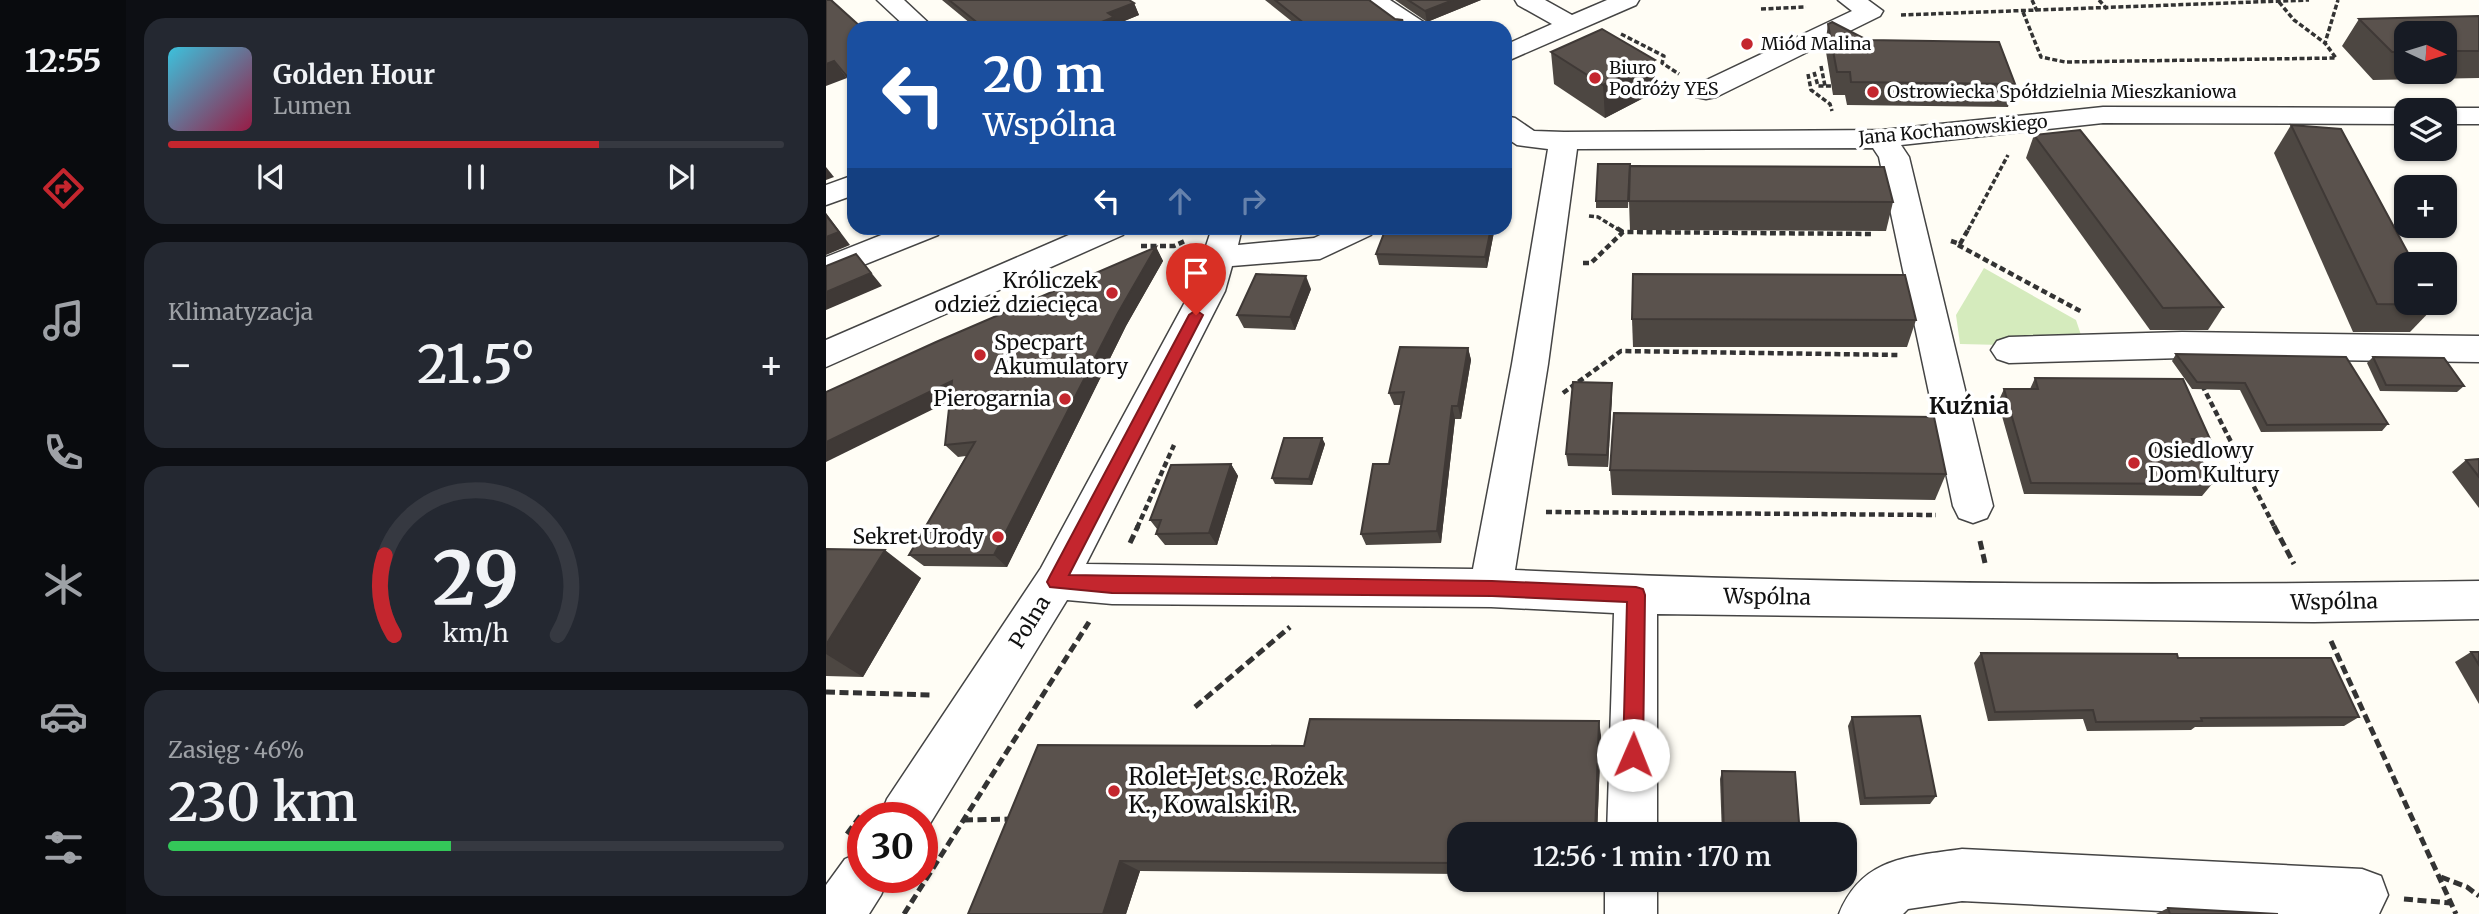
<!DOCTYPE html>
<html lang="pl">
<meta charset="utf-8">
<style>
:root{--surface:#171b24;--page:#242831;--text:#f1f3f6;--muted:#9ea1a6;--line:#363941;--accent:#c4262e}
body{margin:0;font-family:Merriweather,serif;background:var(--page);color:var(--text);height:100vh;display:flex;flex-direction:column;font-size:26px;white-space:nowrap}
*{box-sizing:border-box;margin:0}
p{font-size:23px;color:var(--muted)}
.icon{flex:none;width:38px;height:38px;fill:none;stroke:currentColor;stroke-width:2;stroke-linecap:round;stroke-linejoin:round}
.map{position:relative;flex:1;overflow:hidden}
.sheet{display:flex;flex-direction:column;gap:18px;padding:18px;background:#0d0f14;width:700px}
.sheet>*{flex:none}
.top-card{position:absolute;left:21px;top:21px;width:665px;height:214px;border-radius:21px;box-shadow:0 2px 5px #0004;background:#1a4fa0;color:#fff;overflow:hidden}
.needle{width:46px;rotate:94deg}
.controls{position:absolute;left:1568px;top:21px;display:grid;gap:14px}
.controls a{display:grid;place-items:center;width:63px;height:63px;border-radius:14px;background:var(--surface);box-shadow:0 2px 5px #0004;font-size:35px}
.speed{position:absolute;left:21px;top:802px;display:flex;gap:14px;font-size:35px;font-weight:700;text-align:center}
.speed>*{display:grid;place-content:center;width:91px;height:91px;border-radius:50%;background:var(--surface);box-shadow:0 2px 5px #0004;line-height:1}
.speed .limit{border:10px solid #d22;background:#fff;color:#111}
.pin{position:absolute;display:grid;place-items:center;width:60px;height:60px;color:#fff;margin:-72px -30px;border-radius:50% 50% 50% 0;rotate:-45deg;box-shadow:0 0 7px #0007}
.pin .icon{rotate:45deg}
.me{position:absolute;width:77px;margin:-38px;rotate:1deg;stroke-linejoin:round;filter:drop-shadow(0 0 5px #0008)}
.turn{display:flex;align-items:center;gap:24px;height:147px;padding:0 21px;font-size:32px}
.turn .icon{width:91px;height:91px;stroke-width:2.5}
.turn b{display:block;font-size:49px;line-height:60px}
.lanes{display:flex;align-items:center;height:66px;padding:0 21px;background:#0003;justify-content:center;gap:35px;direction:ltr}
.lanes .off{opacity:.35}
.big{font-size:52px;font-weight:600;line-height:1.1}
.sheet .card{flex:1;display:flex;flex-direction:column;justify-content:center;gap:10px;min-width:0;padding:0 24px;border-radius:21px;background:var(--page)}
.sheet .dial{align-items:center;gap:0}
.dial svg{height:182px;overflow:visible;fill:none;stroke:var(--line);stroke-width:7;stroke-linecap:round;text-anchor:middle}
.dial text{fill:var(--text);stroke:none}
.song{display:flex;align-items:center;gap:21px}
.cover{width:84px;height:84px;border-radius:10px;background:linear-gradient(135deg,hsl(190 70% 55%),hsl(340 70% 35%))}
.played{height:7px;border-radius:4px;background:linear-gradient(90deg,var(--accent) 70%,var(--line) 70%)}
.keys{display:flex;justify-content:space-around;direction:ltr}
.heat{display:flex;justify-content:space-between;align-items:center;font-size:38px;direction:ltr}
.charge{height:10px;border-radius:5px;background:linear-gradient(90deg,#34c759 46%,var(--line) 0)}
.trip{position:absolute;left:621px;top:822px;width:410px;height:70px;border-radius:21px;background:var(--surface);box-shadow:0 2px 5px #0004;font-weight:600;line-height:70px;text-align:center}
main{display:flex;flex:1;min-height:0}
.menu{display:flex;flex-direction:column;width:126px;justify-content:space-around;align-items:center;background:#090b0e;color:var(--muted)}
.menu .icon{width:49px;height:49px}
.menu .selected{color:var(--accent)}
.menu b{font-size:32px;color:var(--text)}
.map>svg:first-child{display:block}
</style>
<main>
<nav class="menu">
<b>12:55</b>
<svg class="icon selected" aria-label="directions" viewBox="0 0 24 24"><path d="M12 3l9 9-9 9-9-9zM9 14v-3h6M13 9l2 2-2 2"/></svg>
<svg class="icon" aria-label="music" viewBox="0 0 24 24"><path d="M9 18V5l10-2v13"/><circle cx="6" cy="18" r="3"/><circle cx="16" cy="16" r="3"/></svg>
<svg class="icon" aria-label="phone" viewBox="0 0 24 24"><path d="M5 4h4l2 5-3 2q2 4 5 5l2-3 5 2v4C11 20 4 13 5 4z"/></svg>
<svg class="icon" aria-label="climate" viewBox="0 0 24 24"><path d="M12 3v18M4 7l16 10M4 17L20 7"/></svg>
<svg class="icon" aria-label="car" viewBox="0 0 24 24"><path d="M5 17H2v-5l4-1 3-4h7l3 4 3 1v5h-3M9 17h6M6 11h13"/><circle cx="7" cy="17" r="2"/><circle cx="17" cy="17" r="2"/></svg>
<svg class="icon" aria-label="filters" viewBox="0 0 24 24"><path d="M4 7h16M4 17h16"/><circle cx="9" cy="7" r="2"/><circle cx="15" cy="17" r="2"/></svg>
</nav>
<section class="sheet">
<div class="card">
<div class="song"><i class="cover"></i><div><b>Golden Hour</b><p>Lumen</p></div></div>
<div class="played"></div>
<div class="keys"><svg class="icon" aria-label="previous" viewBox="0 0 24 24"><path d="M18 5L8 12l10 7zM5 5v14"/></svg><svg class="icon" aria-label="pause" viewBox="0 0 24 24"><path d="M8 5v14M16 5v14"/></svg><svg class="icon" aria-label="next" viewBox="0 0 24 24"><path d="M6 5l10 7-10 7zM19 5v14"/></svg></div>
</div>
<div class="card"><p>Klimatyzacja</p>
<div class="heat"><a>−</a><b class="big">21.5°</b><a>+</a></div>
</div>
<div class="card dial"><svg viewBox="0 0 100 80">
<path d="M14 69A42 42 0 1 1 86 69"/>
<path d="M14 69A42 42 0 0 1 10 34" stroke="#c4262e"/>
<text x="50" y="56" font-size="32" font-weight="700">29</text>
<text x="50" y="72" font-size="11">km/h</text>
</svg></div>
<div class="card"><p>Zasięg · 46%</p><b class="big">230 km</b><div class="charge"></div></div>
</section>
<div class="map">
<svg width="1653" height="914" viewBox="0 0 1653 914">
<rect width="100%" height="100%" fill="#fffdf5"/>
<polygon fill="#d5ebbd" points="1158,268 1250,320 1259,347 1134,344 1130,315"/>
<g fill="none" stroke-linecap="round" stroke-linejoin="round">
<g stroke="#444" stroke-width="3">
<g id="minor">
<polygon points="51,0 78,0 108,28 81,28"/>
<polygon points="536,0 564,0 599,23 602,28 573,28"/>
<polygon points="689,0 719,0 746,15 781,0 813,0 810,5 679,62 679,45 726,24 692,5"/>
<polygon points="1012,0 1042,0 1057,11 1054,16 890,97 880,99 870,97 867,91 870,85 1026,11"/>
<path d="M 1277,107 L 1580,108 L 1590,110 L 1580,110 L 1580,124 L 1277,123 L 1075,145 L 1083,157 L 1167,506 L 1161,518 L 1147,523 L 1133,518 L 1127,506 L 1053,157 L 1047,148 L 751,149 L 722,364 L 689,570 C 1010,585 1332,586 1653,581 L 1653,619 L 1488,622 L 831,614 L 831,835 L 781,835 L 788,613 L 665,607 L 286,604 L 241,600 L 97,835 L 96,817 L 54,817 L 61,799 L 215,568 L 365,291 L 386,228 L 416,228 L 412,245 L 488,238 L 509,228 L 550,228 L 545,235 L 494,259 L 406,266 L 399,291 L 260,564 L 647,569 L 686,364 L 722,149 L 691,145 L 679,137 L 679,116 L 689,118 L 708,131 L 738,132 L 1056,130 Z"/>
<polygon points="1619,108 1653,108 1653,124 1619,124 1619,110 1609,110"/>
<polygon points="28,175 28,195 0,205 0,185"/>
<polygon points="73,228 117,228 112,235 0,280 0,257"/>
<polygon points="259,228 302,228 297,235 0,367 0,340"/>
<polygon points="1356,332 1653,336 1653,362 1356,358 1183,363 1171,359 1165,350 1171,341 1183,337"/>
<path d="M 1136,849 L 1536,869 L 1555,876 L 1562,895 L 1553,914 L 1395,914 L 1136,901 L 1082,909 L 1077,914 L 1013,914 C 1036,857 1082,857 1136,849 Z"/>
<polygon points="37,851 37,877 63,877 55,895 43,914 0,914 0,885 19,859"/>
<rect x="779" y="880" width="52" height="34"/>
</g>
</g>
<g stroke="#333" stroke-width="3.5" stroke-dasharray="5 2.5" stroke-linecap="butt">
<polyline points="1206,0 1211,11"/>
<polyline points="1273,0 1281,9"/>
<polyline points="1453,2 1468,20 1499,43"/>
<polyline points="935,9 980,7"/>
<polyline points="1197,12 1215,57 1239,62 1510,58 1499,43 1512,0"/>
<polyline points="1075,15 1483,0"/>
<polyline points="795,34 838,56 836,63 853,74"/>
<polyline points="995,66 999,86"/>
<polyline points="988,72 992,86 1005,86"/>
<polyline points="982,74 985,90 1004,104 1006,111"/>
<polyline points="763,216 772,217 793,230"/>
<polyline points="1142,230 1182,155"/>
</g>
<g stroke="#333" stroke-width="4.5" stroke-dasharray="6 3.5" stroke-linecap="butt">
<polyline points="791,228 797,232"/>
<polyline points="1125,241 1134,244 1143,228"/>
<polyline points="1132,245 1256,312"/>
<polyline points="315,246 348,246 361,240"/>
<polyline points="757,263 765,263 797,232 1047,234"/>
<polyline points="1376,385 1449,528"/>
<polyline points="737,393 795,351 1074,355"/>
<polyline points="720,512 1110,515"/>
<polyline points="311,528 348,445"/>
</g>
<g stroke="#333" stroke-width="5" stroke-dasharray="9 4.5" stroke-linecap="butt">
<polyline points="1448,526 1468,564"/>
<polyline points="1154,541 1159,563"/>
<polyline points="304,543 312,526"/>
<polyline points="1505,641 1630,914"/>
<polyline points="0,692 104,695"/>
<polyline points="369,707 464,627"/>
<polyline points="138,820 185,819"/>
<polyline points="21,834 35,815"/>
<polyline points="1615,877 1641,887 1653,896"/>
<polyline points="1578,899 1625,903"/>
<polyline points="78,914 263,622"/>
</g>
<use href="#minor" fill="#fff" fill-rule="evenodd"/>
</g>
<g fill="#4d4742" fill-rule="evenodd">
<polygon points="116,0 303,0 308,3 313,15 291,24 293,28 150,28"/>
<polygon points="439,0 543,0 569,19 577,20 578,28 474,28"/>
<polygon points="569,0 655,0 601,22"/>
<path d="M 1653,16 L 1653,78 L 1547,80 L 1516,46 L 1533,19 ZM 1580,33 L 1619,33 L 1619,72 L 1580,72 Z"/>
<polygon points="1002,24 1041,40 1189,84 1182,107 1021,105 1019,95 1007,95 999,46"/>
<polygon points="725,52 829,60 829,92 779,118 728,84"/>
<polygon points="1465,125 1610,305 1584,332 1527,332 1448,153"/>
<polygon points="1208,135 1397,307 1382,330 1324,330 1200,158"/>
<polygon points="804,164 802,208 770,208 770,201"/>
<polygon points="803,201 1067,202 1060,231 804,230"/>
<polygon points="560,228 667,228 668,232 661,268 553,265 550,254"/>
<polygon points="330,247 337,261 300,326 181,567 98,566 83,555 140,456 132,457 119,445"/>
<polygon points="485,289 469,330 418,328 411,315"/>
<polygon points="806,319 1090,320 1081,347 807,347"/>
<polygon points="642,348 645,360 635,419 629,419 615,543 540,545 535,534 563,464 575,405 568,405 563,393"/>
<polygon points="1350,354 1562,424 1556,431 1435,432 1414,390 1366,389 1346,361"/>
<polygon points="1547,357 1638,386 1631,392 1554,391 1541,363"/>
<polygon points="1209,378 1384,439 1374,451 1372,451 1386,484 1376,496 1198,494 1172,402 1178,389 1204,389"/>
<polygon points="786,383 786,395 782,467 742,466 740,454"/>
<polygon points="496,438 499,444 486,485 449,484 446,478"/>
<polygon points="1653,459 1653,508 1626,472 1640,460"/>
<polygon points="405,464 412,476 391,545 339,545 330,534 331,529 324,520"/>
<polygon points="784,470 1120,474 1109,500 786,495"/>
<polygon points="0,549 95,578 37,677 0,676"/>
<polygon points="1645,652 1653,652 1653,704 1629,662"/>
<polygon points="1155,653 1533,717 1518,726 1369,727 1365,730 1261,731 1257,719 1162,721 1148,663"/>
<polygon points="1026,717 1110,796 1104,804 1034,805 1022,726"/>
<polygon points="775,735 771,835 634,835 634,874 314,871 300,914 142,914 478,746"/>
<polygon points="896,771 974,835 896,835 894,779"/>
<polygon points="1342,908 1452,914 1330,914"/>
</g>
<g fill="#3f3936">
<polygon points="627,0 655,0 601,22 599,11"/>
<polygon points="308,3 313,15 291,24 293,28 261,28 282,13"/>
<polygon points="577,20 578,28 562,28 562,26"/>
<polygon points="829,60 829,92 779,118 777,85"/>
<polygon points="8,61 21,78 0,86 0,64"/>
<polygon points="0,167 8,177 0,180"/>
<polygon points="0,213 24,245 0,255"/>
<polygon points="484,228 497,228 486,233"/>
<polygon points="665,228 667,228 668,232 661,268 659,257"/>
<polygon points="330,247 337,261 300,326 181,567 168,555 292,313"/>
<polygon points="30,254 56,286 0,310 0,292"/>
<polygon points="480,276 485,289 469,330 464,317"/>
<polygon points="642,348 645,360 635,419 632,406"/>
<polygon points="126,381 138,394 0,462 0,442"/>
<polygon points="786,383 786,395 782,467 781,455"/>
<polygon points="626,406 629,419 615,543 611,531"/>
<polygon points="496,438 499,444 486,485 483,479"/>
<polygon points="405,464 412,476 391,545 383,533"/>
<polygon points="59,550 95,578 37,677 0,654 0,645"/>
<polygon points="773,721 775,735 771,835 769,835"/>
<polygon points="294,861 314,871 300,914 277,914"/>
</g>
<g fill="#5a524d" stroke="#3f3936" stroke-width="2">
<polygon points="0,0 5,0 36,28 28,28 28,85 8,61 0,64"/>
<polygon points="123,0 303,0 308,3 282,13 288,17 261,28 158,28"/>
<polygon points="449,0 543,0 569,19 577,20 562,26 564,28 484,28"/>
<polygon points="582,0 627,0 599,11"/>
<polygon points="1653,16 1653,51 1619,51 1619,33 1580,33 1580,52 1566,52 1533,19"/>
<polygon points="1006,22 1041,40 1173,42 1189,84 1025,82 1024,72 1011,72 1002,24"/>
<polygon points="776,29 829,60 777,85 725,52"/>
<polygon points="1465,125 1515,129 1588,264 1580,264 1580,303 1609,303 1610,305 1551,304"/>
<polygon points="1254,130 1397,307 1337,308 1208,135"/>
<polygon points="772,164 804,164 802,201 770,201"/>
<polygon points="804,166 1058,167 1067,202 803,201"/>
<polygon points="0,215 13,232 0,237"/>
<polygon points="560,228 665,228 659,257 550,254"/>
<polygon points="330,247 292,313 168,555 83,555 149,442 119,445 126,381 0,442 0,392 110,342"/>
<polygon points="30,254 45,273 0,292 0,266"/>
<polygon points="430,274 480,276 464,317 411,315"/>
<polygon points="807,274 1079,275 1090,320 806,319"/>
<polygon points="574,347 642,348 632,406 626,406 611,531 535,534 547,464 563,464 578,392 563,393"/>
<polygon points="1350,354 1520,357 1562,424 1441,425 1419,383 1371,382"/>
<polygon points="1547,357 1618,358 1638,386 1560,385"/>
<polygon points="1209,378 1357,379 1384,439 1366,439 1386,484 1205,483 1178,389 1212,389"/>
<polygon points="747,382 786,383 781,455 740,454"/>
<polygon points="788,413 1108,417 1120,474 784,470"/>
<polygon points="458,438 496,438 483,479 446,478"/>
<polygon points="1653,459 1653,477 1640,460"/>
<polygon points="405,464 383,533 330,534 335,520 324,520 345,465"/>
<polygon points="0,549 59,550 0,645"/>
<polygon points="1645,652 1653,652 1653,665"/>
<polygon points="1155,653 1351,654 1352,658 1505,658 1533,717 1375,718 1376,721 1270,722 1267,710 1169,712"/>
<polygon points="1094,716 1110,796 1039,798 1026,717"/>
<polygon points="484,719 773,721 769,835 634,835 634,863 294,861 277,914 142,914 212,745 478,746"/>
<polygon points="896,771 969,772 974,835 898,835"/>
<polygon points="1342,908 1452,914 1344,914"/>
</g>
<polygon fill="#c4262e" stroke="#7f191e" stroke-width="2" points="370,310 377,315 243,575 666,581 810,587 817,589 819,595 817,755 814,762 807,765 800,762 797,755 801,602 666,596 286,593 224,587 221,582 224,576 363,315"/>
<g fill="#c4262e" stroke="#fff" stroke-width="2.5">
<circle cx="921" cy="44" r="7"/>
<circle cx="769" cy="78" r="7"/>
<circle cx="1047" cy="92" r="7"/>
<circle cx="286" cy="293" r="7"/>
<circle cx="154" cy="355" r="7"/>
<circle cx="239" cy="399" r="7"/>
<circle cx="1308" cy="463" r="7"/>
<circle cx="172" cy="537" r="7"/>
<circle cx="288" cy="791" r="7"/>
</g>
<g text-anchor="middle" stroke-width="7" stroke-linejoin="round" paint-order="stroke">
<g font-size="18" fill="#111" stroke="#fff" text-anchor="start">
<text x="935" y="50">Miód Malina</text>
<text x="783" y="74">Biuro<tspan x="783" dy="21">Podróży YES</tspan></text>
<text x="1061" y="98">Ostrowiecka Spółdzielnia Mieszkaniowa</text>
</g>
<g font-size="18" fill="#111" stroke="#fff">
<text transform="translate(1127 130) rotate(-5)" y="6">Jana Kochanowskiego</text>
</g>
<g font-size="21" fill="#111" stroke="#fff" text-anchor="end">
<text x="272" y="288">Króliczek<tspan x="272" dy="24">odzież dziecięca</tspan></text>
<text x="168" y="350" text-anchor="start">Specpart<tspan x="168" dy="24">Akumulatory</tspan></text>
<text x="225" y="406">Pierogarnia</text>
<text x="1322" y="458" text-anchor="start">Osiedlowy<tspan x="1322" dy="24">Dom Kultury</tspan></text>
<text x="158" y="544">Sekret Urody</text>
</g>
<g font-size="21" fill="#111" stroke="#fff">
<text transform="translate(941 597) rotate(1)" y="7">Wspólna</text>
<text transform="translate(1508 602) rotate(-1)" y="7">Wspólna</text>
<text transform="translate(204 622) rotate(-58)" y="7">Polna</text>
</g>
<g font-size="23" font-weight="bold" fill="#111" stroke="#fff">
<text x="1143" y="414">Kuźnia</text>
</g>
<g font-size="24" fill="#111" stroke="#fff" text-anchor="start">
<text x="302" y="785">Rolet-Jet s.c. Rożek<tspan x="302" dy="28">K., Kowalski R.</tspan></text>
</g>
</g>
</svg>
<div class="controls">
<a><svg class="needle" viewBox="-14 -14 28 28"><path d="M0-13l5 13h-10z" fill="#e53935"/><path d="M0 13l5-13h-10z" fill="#9ea1a6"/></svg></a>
<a><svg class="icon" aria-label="layers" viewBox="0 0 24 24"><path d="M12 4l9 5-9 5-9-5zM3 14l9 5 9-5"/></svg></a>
<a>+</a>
<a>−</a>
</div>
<div class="speed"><div class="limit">30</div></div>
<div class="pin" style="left:370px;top:315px;background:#d93025"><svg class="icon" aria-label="arrive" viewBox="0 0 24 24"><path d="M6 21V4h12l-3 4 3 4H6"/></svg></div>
<svg class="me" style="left:807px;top:755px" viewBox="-20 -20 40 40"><circle r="19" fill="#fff"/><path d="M0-13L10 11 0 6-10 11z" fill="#c4262e"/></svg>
<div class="trip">12:56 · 1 min · 170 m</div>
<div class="top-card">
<div class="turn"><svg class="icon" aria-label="left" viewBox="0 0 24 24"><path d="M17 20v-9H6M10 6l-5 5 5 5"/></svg><div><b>20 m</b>Wspólna</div></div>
<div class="lanes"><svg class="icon" aria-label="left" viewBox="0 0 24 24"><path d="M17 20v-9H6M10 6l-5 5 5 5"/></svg><svg class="icon off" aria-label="ahead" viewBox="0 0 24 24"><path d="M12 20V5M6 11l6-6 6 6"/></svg><svg class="icon off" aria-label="right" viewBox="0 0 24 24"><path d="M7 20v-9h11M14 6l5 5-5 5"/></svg></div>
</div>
</div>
</main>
